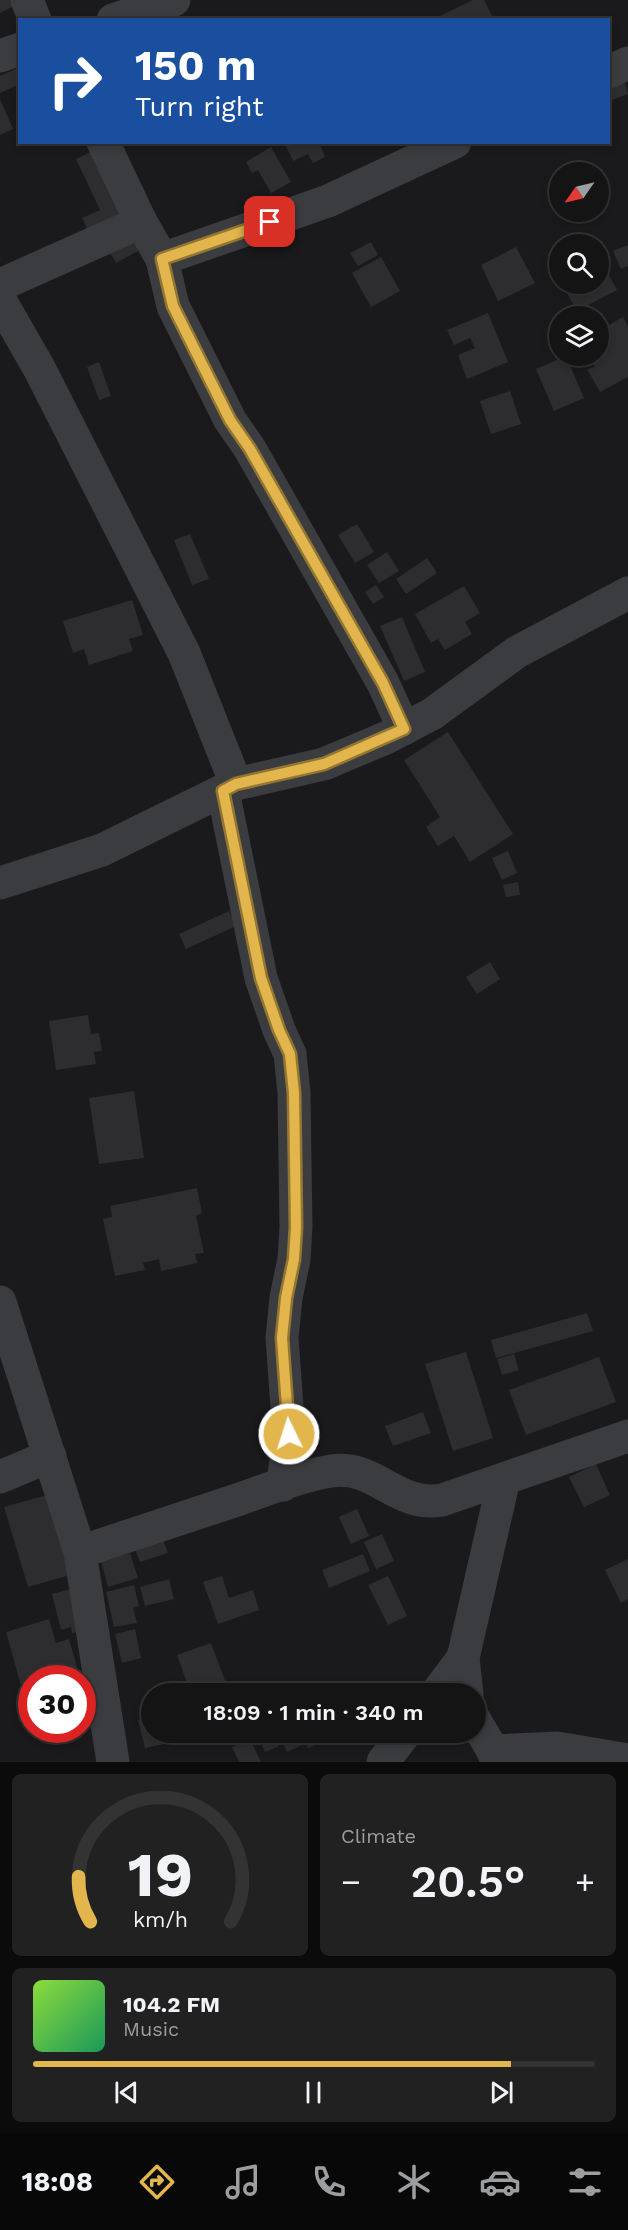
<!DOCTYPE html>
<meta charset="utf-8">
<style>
:root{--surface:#141415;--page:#212122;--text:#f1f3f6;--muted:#9d9ea0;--line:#333334;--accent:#e2b64c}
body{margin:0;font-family:"Work Sans",sans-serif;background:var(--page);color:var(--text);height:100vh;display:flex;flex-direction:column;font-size:22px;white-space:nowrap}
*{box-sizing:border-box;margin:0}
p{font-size:20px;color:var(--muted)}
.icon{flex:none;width:33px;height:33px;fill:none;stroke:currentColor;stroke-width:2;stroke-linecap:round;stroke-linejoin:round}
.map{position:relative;height:1762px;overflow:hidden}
.side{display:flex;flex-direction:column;gap:12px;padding:12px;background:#0b0b0c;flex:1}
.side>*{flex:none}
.top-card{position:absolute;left:18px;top:18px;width:592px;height:126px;border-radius:0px;box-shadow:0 3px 9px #0003,0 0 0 2px var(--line);background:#1a4fa0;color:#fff;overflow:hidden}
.needle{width:39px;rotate:236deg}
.tools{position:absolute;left:549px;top:162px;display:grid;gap:12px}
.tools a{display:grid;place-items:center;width:60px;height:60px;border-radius:50%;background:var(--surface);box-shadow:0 3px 9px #0003,0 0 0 2px var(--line);font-size:30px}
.speed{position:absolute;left:18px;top:1665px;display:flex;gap:12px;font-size:30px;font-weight:700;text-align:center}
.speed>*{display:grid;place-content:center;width:78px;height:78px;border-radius:50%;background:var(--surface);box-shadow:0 3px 9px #0003,0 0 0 2px var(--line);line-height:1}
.speed .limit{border:9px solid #d22;background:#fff;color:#111}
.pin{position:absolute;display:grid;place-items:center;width:51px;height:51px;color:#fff;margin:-26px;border-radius:12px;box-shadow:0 3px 9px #0006}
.me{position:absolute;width:66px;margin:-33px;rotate:356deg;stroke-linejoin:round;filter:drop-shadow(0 0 4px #0008)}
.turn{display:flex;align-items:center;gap:21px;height:126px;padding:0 18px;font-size:27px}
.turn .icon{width:78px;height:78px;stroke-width:2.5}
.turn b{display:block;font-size:42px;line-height:51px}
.big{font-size:45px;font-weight:600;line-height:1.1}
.side .tile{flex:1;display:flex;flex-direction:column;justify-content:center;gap:9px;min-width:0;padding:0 21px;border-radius:9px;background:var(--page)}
.side .dial{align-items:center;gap:0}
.dial svg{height:156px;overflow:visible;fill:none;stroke:var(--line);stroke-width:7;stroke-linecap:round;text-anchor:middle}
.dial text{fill:var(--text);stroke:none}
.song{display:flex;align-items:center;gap:18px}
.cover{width:72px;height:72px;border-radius:9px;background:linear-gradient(135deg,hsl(90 70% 55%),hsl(150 70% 35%))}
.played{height:6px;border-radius:3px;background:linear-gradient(90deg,var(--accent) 85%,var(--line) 85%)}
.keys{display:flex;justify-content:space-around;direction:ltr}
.heat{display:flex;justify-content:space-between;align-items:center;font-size:33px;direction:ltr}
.side .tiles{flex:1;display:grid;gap:12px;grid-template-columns:1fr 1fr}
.tile:last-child{grid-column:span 2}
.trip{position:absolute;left:141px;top:1683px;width:345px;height:60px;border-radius:30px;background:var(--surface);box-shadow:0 3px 9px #0003,0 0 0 2px var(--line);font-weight:600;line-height:60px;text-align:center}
.dock{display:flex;height:96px;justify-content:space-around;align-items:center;background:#080808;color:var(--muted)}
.dock .icon{width:42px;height:42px}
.dock .on{color:var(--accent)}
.dock b{font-size:27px;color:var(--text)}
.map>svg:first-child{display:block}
</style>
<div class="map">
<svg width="628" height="1762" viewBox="0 0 628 1762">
<rect width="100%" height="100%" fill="#1a1a1c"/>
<g fill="#2d2d30">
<polygon points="0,0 26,0 0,13"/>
<polygon points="473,0 484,0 494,20 439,20 438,17"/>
<polygon points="20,67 20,84 0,93 0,76"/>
<polygon points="624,79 628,94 609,101 609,84"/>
<polygon points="0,99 13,129 0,135"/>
<polygon points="284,142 319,142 325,157 313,163 308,154 293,161"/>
<polygon points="271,147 291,182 271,193 258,170 252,173 246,162"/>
<polygon points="99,148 130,214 89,233 82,218 100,210 76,159"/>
<polygon points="131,235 140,250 116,263 108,249"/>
<polygon points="371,242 378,255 358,266 350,253"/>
<polygon points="628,245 628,266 621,269 613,251"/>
<polygon points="516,247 535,283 498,301 481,265"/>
<polygon points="598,255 617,290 577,311 562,284 598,284"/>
<polygon points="381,257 400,291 371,307 352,273"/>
<polygon points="488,313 508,362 467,379 458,355 475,348 470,338 454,345 447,330"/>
<polygon points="623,317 628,327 628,377 600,392 587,369 595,367 589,356 598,356 598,331"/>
<polygon points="566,356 584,398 554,411 536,369"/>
<polygon points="99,362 111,396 99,400 87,367"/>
<polygon points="510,391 521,424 491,434 480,401"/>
<polygon points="357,524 374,552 355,563 338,535"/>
<polygon points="190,534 209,579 192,585 174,540"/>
<polygon points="387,552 399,571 379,583 367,565"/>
<polygon points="427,558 437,573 406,594 396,579"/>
<polygon points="376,585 384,597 373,604 365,592"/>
<polygon points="464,586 480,613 465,622 472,634 445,650 438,639 431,643 415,614"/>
<polygon points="132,600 143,635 129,639 133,651 89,665 84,649 73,653 63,621"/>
<polygon points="402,617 425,672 404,681 380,626"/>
<polygon points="448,732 513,834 470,862 454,836 438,846 426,827 440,817 404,760"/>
<polygon points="508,851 517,873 502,880 492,858"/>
<polygon points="518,882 520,895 506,897 503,885"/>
<polygon points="229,911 236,926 186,949 179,934"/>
<polygon points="490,962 500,979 477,994 466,977"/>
<polygon points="88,1015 91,1034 99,1033 102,1051 94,1052 96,1064 56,1070 49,1021"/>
<polygon points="134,1091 144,1158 99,1164 89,1098"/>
<polygon points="197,1188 202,1213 196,1216 204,1253 195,1254 197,1263 161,1271 159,1259 143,1263 145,1270 115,1276 103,1219 112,1217 110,1206"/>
<polygon points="587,1313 593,1331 496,1358 491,1340"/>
<polygon points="466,1352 493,1438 453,1451 425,1364"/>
<polygon points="514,1354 519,1370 502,1375 497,1359"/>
<polygon points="599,1357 616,1402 526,1435 509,1390"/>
<polygon points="423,1412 431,1433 393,1446 385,1426"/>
<polygon points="596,1464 610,1495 584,1507 569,1477"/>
<polygon points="47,1495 70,1575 28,1587 4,1507"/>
<polygon points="357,1509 369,1536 351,1544 339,1517"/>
<polygon points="161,1534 168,1553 140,1562 133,1544"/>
<polygon points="382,1534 394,1561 376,1569 364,1542"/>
<polygon points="130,1553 138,1578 108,1587 101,1561"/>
<polygon points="363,1554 370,1571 329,1588 322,1570"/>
<polygon points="628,1559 628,1599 621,1603 605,1570"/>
<polygon points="222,1576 229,1598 253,1590 259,1610 218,1624 203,1582"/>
<polygon points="388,1576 407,1616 388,1625 368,1585"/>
<polygon points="169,1579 174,1599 145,1606 140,1587"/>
<polygon points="134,1585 139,1606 133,1608 137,1623 114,1627 106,1592"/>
<polygon points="75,1588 86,1630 72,1633 71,1627 61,1630 52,1594"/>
<polygon points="49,1619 56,1643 69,1639 80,1678 32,1678 32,1714 29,1714 6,1632"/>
<polygon points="135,1629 141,1658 122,1663 115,1634"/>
<polygon points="211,1643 230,1694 178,1694 177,1690 188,1686 177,1655"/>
<polygon points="152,1716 152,1732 161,1732 164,1744 145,1748 138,1720"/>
<polygon points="273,1732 279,1746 265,1752 259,1738"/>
<polygon points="278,1732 299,1732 304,1744 287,1752"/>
<polygon points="301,1732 334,1732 336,1736 308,1748"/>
<polygon points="250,1739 261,1762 239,1762 232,1747"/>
</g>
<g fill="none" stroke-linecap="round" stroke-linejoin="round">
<g stroke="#3b3c40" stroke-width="33">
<polyline points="27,0 35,20"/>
<polyline points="113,20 174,0"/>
<polyline points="0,56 20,49"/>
<polyline points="609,72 628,63"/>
<polyline points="103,142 141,222 162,259 173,306 230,420 250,449 383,683 404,729"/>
<polyline points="162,259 328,201 455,142"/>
<polyline points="0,285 141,222"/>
<polyline points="0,300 39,368 184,653 236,784"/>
<polyline points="223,791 261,978 279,1030 290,1054 294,1093 296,1227 294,1259 286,1298 282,1338 289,1434 283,1485"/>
<polyline points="0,883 102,850 236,784 324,764 388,737 432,714 517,652 628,593"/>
<polyline points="0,1302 80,1552 113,1762"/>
<polyline points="0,1477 50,1456"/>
<path d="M 80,1552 C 133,1534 186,1517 240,1499 C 269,1489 300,1476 331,1471 C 376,1464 396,1508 442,1500 L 628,1436"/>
<polyline points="436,1694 463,1658"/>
<polyline points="467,1694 463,1658 504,1479"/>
<polyline points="476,1722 493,1751 497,1762"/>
<polyline points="493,1751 557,1748 628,1760"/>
<polyline points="383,1762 406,1732"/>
</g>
</g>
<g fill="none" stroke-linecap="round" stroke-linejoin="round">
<g stroke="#937631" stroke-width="15">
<polyline id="route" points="270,222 162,259 173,306 230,420 250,449 383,683 404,729 324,764 236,784 223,791 261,978 279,1030 290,1054 294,1093 296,1227 294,1259 286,1298 282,1338 289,1434"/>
</g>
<use href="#route" stroke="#e2b64c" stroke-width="10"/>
</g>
</svg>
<div class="tools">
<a><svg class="needle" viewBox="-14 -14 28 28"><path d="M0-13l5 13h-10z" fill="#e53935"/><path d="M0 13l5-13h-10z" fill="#9d9ea0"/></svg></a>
<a><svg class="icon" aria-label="search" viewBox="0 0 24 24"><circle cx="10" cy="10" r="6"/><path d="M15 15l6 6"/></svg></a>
<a><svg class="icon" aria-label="layers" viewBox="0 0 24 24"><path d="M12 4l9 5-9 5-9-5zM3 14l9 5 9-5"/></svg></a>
</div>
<div class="speed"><div class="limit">30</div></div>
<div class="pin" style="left:270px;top:222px;background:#d93025"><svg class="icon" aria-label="arrive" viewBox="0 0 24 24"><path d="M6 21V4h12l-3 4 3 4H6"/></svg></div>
<svg class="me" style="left:289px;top:1434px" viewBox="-20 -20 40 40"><circle r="17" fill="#e2b64c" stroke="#fff" stroke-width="3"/><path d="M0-11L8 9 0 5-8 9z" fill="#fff"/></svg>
<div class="trip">18:09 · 1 min · 340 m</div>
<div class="top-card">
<div class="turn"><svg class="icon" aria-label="right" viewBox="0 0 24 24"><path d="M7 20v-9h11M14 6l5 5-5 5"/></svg><div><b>150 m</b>Turn right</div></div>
</div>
</div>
<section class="side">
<div class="tiles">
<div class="tile dial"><svg viewBox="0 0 100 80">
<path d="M14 69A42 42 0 1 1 86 69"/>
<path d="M14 69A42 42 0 0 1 8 46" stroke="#e2b64c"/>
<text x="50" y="56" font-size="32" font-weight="700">19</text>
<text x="50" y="72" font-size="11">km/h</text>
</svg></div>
<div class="tile"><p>Climate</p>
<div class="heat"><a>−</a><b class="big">20.5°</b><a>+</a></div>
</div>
<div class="tile">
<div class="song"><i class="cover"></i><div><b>104.2 FM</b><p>Music</p></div></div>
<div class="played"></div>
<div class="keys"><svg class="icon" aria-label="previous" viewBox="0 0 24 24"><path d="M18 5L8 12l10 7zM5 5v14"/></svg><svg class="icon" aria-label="pause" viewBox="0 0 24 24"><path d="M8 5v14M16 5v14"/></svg><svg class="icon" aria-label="next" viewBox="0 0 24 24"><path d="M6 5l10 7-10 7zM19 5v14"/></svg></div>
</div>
</div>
</section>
<nav class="dock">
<b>18:08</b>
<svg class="icon on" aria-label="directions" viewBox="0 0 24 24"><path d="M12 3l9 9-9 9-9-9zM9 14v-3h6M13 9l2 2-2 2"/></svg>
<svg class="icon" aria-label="music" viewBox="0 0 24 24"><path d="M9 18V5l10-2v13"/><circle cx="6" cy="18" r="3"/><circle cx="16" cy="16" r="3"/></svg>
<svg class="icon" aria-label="phone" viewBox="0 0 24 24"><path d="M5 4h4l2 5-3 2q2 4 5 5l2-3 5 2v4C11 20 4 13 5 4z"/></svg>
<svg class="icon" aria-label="climate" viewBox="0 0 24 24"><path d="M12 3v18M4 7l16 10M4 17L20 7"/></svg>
<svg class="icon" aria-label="car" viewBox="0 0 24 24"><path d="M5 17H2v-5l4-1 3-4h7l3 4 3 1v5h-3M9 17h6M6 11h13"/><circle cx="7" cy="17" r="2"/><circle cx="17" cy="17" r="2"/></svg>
<svg class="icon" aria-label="filters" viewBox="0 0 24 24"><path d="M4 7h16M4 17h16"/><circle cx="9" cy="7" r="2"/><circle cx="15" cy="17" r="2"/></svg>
</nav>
